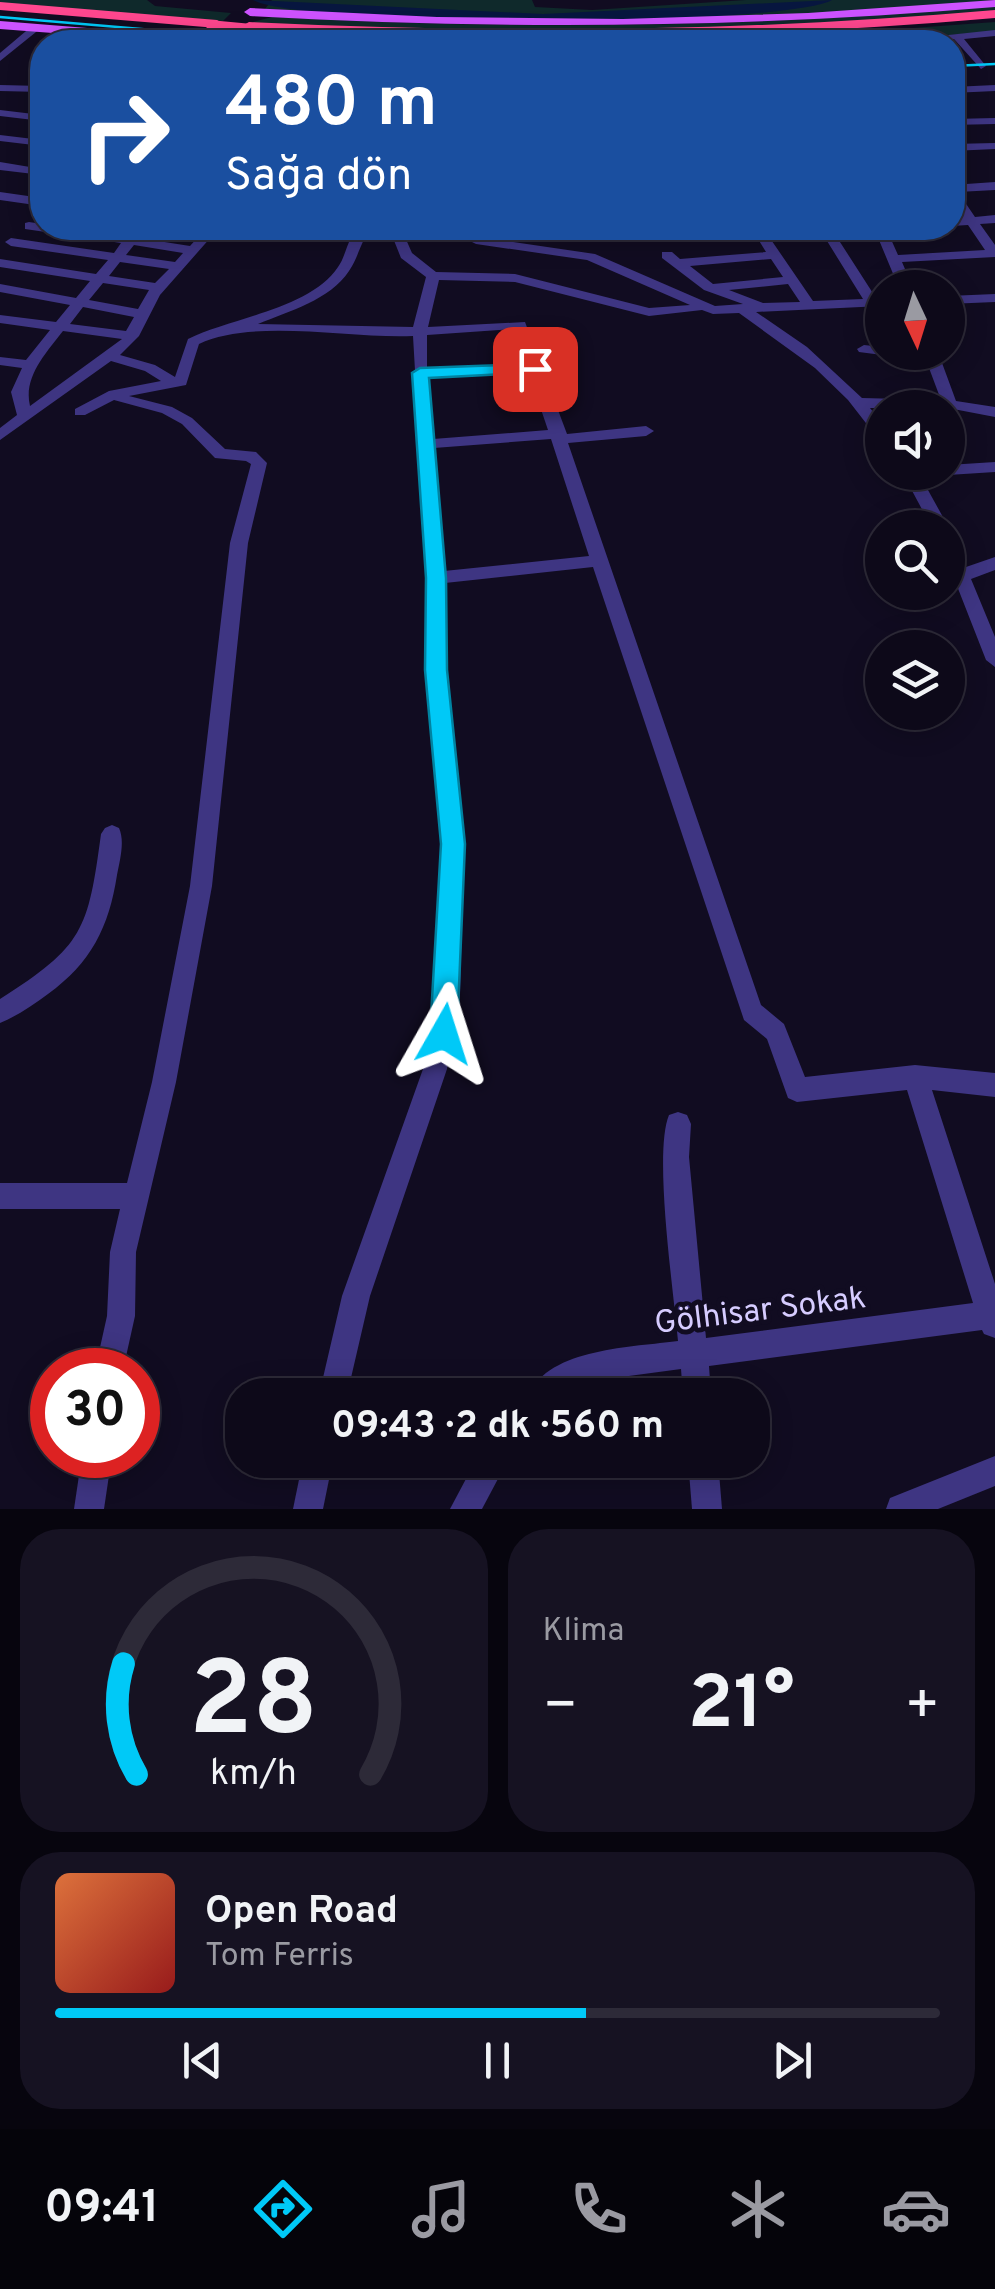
<!DOCTYPE html>
<html lang="tr">
<meta charset="utf-8">
<style>
:root{--surface:#0d0919;--page:#161222;--text:#f1f3f6;--muted:#9a9aa2;--line:#2d2a38;--accent:#00c9f7}
body{margin:0;font-family:Overpass,sans-serif;background:var(--page);color:var(--text);height:100vh;display:flex;flex-direction:column;font-size:38px;white-space:nowrap}
*{box-sizing:border-box;margin:0}
p{font-size:32px;color:var(--muted)}
.icon{flex:none;width:55px;height:55px;fill:none;stroke:currentColor;stroke-width:2;stroke-linecap:round;stroke-linejoin:round}
.map{position:relative;height:1509px;overflow:hidden}
.side{display:flex;flex-direction:column;gap:20px;padding:20px;background:#07050e;flex:1}
.side>*{flex:none}
.guide{position:absolute;left:30px;top:30px;width:935px;height:210px;border-radius:40px;box-shadow:0 5px 25px #0003,0 0 0 2px var(--line);background:#1a4fa0;color:#fff;overflow:hidden}
.needle{width:65px;rotate:176deg}
.fabs{position:absolute;left:865px;top:270px;display:grid;gap:20px}
.fabs a{display:grid;place-items:center;width:100px;height:100px;border-radius:50%;background:var(--surface);box-shadow:0 5px 25px #0003,0 0 0 2px var(--line);font-size:50px}
.speed{position:absolute;left:30px;top:1348px;display:flex;gap:20px;font-size:50px;font-weight:700;text-align:center}
.speed>*{display:grid;place-content:center;width:130px;height:130px;border-radius:50%;background:var(--surface);box-shadow:0 5px 25px #0003,0 0 0 2px var(--line);line-height:1}
.speed .limit{border:15px solid #d22;background:#fff;color:#111}
.pin{position:absolute;display:grid;place-items:center;width:85px;height:85px;color:#fff;margin:-42px;border-radius:20px;box-shadow:0 5px 15px #0006}
.me{position:absolute;width:110px;margin:-55px;rotate:6deg;stroke-linejoin:round;filter:drop-shadow(0 0 8px #0008)}
.turn{display:flex;align-items:center;gap:35px;height:210px;padding:0 30px;font-size:45px}
.turn .icon{width:130px;height:130px;stroke-width:2.5}
.turn b{display:block;font-size:70px;line-height:85px}
.big{font-size:75px;font-weight:700;line-height:1.1}
.side .tile{flex:1;display:flex;flex-direction:column;justify-content:center;gap:15px;min-width:0;padding:0 35px;border-radius:40px;background:var(--page)}
.side .dial{align-items:center;gap:0}
.dial svg{height:260px;overflow:visible;fill:none;stroke:var(--line);stroke-width:7;stroke-linecap:round;text-anchor:middle}
.dial text{fill:var(--text);stroke:none}
.song{display:flex;align-items:center;gap:30px}
.cover{width:120px;height:120px;border-radius:15px;background:linear-gradient(135deg,hsl(20 70% 55%),hsl(0 70% 35%))}
.played{height:10px;border-radius:5px;background:linear-gradient(90deg,var(--accent) 60%,var(--line) 60%)}
.keys{display:flex;justify-content:space-around;direction:ltr}
.heat{display:flex;justify-content:space-between;align-items:center;font-size:55px;direction:ltr}
.side .tiles{flex:1;display:grid;gap:20px;grid-template-columns:1fr 1fr}
.tile:last-child{grid-column:span 2}
.trip{position:absolute;left:225px;top:1378px;width:545px;height:100px;border-radius:40px;background:var(--surface);box-shadow:0 5px 25px #0003,0 0 0 2px var(--line);font-weight:700;line-height:100px;text-align:center}
.dock{display:flex;height:160px;justify-content:space-around;align-items:center;background:#05040a;color:var(--muted)}
.dock .icon{width:70px;height:70px}
.dock .selected{color:var(--accent)}
.dock b{font-size:45px;color:var(--text)}
.map>svg:first-child{display:block}
</style>
<div class="map">
<svg width="995" height="1509" viewBox="0 0 995 1509">
<rect width="100%" height="100%" fill="#110c21"/>
<g fill="#0f292b">
<polygon points="0,0 147,0 155,6 231,13 223,21 0,4"/>
<polygon points="272,0 532,0 535,7 592,10 746,0 995,0 887,13 565,24 265,9"/>
<path d="M 995,5 L 995,11 L 942,16 L 598,36 L 249,23 L 272,17 C 514,30 753,29 995,5 Z"/>
<polygon points="995,22 995,31 872,42 721,42"/>
</g>
<g fill="none" stroke-linecap="round" stroke-linejoin="round">
<path fill="#07163f" fill-rule="evenodd" d="M 253,0 L 543,14 L 832,0 C 785,27 300,27 253,0 Z"/>
</g>
<polygon fill="#423662" stroke="#594d7b" stroke-width="2.5" points="282,40 306,41 304,42 279,42"/>
<g fill="none" stroke-linecap="round" stroke-linejoin="round">
<g fill="#3e3582" fill-rule="evenodd">
<polygon points="32,26 41,28 0,61 0,53"/>
<polygon points="995,30 995,36 964,39 986,66 981,69 954,39 883,42"/>
<polygon points="0,85 42,86 42,92 0,91"/>
<polygon points="995,85 995,91 952,93 952,87"/>
<polygon points="0,110 42,115 42,121 0,116"/>
<polygon points="995,118 995,124 952,125 952,119"/>
<polygon points="0,135 42,140 42,146 0,141"/>
<polygon points="995,143 995,149 952,151 952,144"/>
<polygon points="0,162 42,169 42,175 0,170"/>
<polygon points="995,182 995,190 958,192 975,217 995,215 995,223 980,224 995,245 995,257 902,262 913,288 899,288 874,228 886,228 898,255 985,250 968,225 952,226 952,218 963,217 952,202 952,185"/>
<polygon points="0,192 42,198 42,206 0,200"/>
<path d="M 29,222 L 42,224 L 42,228 L 127,237 L 135,228 L 147,228 L 139,238 L 190,246 L 199,236 L 160,228 L 219,228 L 160,295 L 139,336 L 120,355 L 155,365 L 175,377 L 188,339 C 230,318 310,309 338,267 C 344,259 346,247 351,238 L 316,236 L 315,233 L 321,229 L 372,228 C 360,241 359,257 349,271 C 330,300 289,311 258,324 L 413,327 L 426,277 L 401,258 L 389,228 L 401,228 L 412,253 L 436,272 L 515,274 L 649,308 L 690,305 L 587,260 L 476,244 L 444,228 L 459,228 L 479,237 L 595,254 L 715,306 L 743,304 L 704,290 L 662,258 L 662,252 L 672,252 L 680,259 L 766,252 L 758,239 L 676,239 L 670,235 L 676,231 L 753,231 L 751,228 L 763,228 L 813,301 L 863,299 L 819,228 L 831,228 L 876,298 L 882,298 L 882,306 L 756,312 L 807,347 L 862,398 L 941,400 L 926,360 L 892,352 L 938,352 L 956,401 L 995,407 L 995,417 L 948,408 L 870,408 L 882,423 L 882,438 L 876,436 L 848,400 L 815,368 L 739,313 L 713,314 L 702,310 L 649,316 L 515,282 L 439,280 L 428,327 L 525,322 L 567,434 L 646,426 L 654,431 L 646,436 L 568,443 L 761,1005 L 784,1024 L 805,1077 L 915,1065 L 995,1073 L 995,1097 L 932,1090 L 995,1284 L 995,1338 L 984,1334 L 982,1330 L 709,1366 L 711,1395 L 683,1395 L 681,1369 L 599,1380 L 581,1385 L 567,1395 L 529,1395 C 548,1348 635,1347 678,1341 C 674,1294 653,1153 669,1115 L 678,1112 L 687,1115 L 691,1124 L 689,1157 L 706,1338 L 973,1303 L 907,1090 L 797,1102 L 788,1098 L 767,1039 L 744,1020 L 593,567 L 445,583 L 445,670 L 464,844 L 460,995 L 447,1069 L 370,1296 L 347,1395 L 319,1395 L 342,1296 L 423,1069 L 436,995 L 442,844 L 427,670 L 427,578 L 413,336 C 351,339 253,318 199,344 L 186,385 L 129,396 L 172,407 L 192,418 L 225,449 L 256,452 L 267,463 L 248,543 L 212,886 L 176,1082 L 136,1252 L 135,1316 L 123,1370 L 95,1370 L 107,1316 L 110,1252 L 120,1209 L 0,1209 L 0,1183 L 127,1183 L 152,1082 L 190,886 L 230,543 L 251,464 L 246,461 L 215,458 L 182,424 L 162,413 L 114,400 L 85,415 L 75,415 L 75,409 L 109,391 L 161,381 L 145,371 L 111,361 L 0,440 L 0,428 L 17,415 L 11,392 L 22,368 L 0,365 L 0,357 L 26,360 L 50,330 L 0,323 L 0,315 L 56,322 L 70,305 L 0,292 L 0,284 L 76,298 L 90,281 L 0,267 L 0,259 L 96,274 L 108,260 L 11,246 L 5,242 L 11,238 L 114,253 L 121,243 L 25,229 L 25,223 ZM 134,245 L 183,253 L 175,262 L 126,255 ZM 771,259 L 783,277 L 713,284 L 690,266 ZM 120,262 L 169,269 L 155,283 L 109,276 ZM 103,283 L 149,290 L 138,309 L 89,300 ZM 788,284 L 800,302 L 763,303 L 729,290 ZM 83,307 L 134,317 L 126,331 L 70,324 ZM 514,329 L 526,365 L 427,368 L 427,335 ZM 63,331 L 122,339 L 30,406 C 23,377 46,353 63,331 ZM 529,374 L 548,430 L 433,439 L 428,377 ZM 551,439 L 589,556 L 444,571 L 434,448 Z"/>
<polygon points="995,294 995,302 948,304 948,296"/>
<polygon points="864,345 882,347 882,352 888,352 882,355 859,352 857,349"/>
<polygon points="995,462 995,472 948,475 942,472 948,472 948,465"/>
<polygon points="902,472 918,472 949,528 948,531 948,528 932,528"/>
<polygon points="948,537 957,543 966,567 995,557 995,570 971,579 995,637 995,667 986,660 948,563"/>
<path d="M 112,825 L 119,828 C 125,841 120,860 117,875 C 109,927 91,963 48,994 C 33,1005 17,1016 0,1023 L 0,999 C 84,946 88,930 101,834 L 105,828 Z"/>
<polygon points="82,1455 112,1455 104,1509 74,1509"/>
<polygon points="995,1456 995,1486 938,1509 886,1509 890,1498"/>
<polygon points="303,1460 333,1460 323,1509 293,1509"/>
<polygon points="476,1460 508,1460 482,1509 450,1509"/>
<polygon points="688,1460 718,1460 722,1509 692,1509"/>
</g>
<g fill="#cd53ff" fill-rule="evenodd">
<path d="M 995,0 L 995,7 C 746,28 499,30 250,16 L 244,12 L 250,8 L 437,17 L 623,19 L 808,13 Z"/>
<polygon points="0,21 212,38 218,42 171,42 0,29"/>
</g>
<g fill="#ff478f" fill-rule="evenodd">
<polygon points="0,2 217,20 224,24 217,28 0,10"/>
<path d="M 995,10 L 995,18 C 746,40 499,42 249,30 L 242,26 L 249,22 C 499,34 746,32 995,10 Z"/>
</g>
<g stroke="#00c9f7" stroke-width="2.5">
<polyline points="0,17 294,42"/>
<polyline points="952,66 995,64"/>
</g>
<polyline stroke="#ff478f" stroke-width="15" points="214,28 246,31"/>
</g>
<polygon fill="#00c9f7" stroke="#0083a1" stroke-width="2.5" points="535,364 543,369 541,372 429,378 446,578 447,670 465,844 457,1034 453,1043 444,1046 434,1043 430,1034 441,844 425,670 426,578 412,373 420,368"/>
<g text-anchor="middle" stroke-width="10" stroke-linejoin="round" paint-order="stroke">
<g font-size="32" fill="#d6ccff" stroke="#110c21">
<text transform="translate(760 1309) rotate(-7)" y="11">Gölhisar Sokak</text>
</g>
</g>
</svg>
<div class="fabs">
<a><svg class="needle" viewBox="-14 -14 28 28"><path d="M0-13l5 13h-10z" fill="#e53935"/><path d="M0 13l5-13h-10z" fill="#9a9aa2"/></svg></a>
<a><svg class="icon" aria-label="sound" viewBox="0 0 24 24"><path d="M4 9h4l5-4v14l-5-4H4zM17 9q2 3 0 6"/></svg></a>
<a><svg class="icon" aria-label="search" viewBox="0 0 24 24"><circle cx="10" cy="10" r="6"/><path d="M15 15l6 6"/></svg></a>
<a><svg class="icon" aria-label="layers" viewBox="0 0 24 24"><path d="M12 4l9 5-9 5-9-5zM3 14l9 5 9-5"/></svg></a>
</div>
<div class="speed"><div class="limit">30</div></div>
<div class="pin" style="left:535px;top:369px;background:#d93025"><svg class="icon" aria-label="arrive" viewBox="0 0 24 24"><path d="M6 21V4h12l-3 4 3 4H6"/></svg></div>
<svg class="me" style="left:444px;top:1034px" viewBox="-20 -20 40 40"><path d="M0-17L14 15 0 8-14 15z" fill="#00c9f7" stroke="#fff" stroke-width="4"/></svg>
<div class="trip">09:43 · 2 dk · 560 m</div>
<div class="guide">
<div class="turn"><svg class="icon" aria-label="right" viewBox="0 0 24 24"><path d="M7 20v-9h11M14 6l5 5-5 5"/></svg><div><b>480 m</b>Sağa dön</div></div>
</div>
</div>
<section class="side">
<div class="tiles">
<div class="tile dial"><svg viewBox="0 0 100 80">
<path d="M14 69A42 42 0 1 1 86 69"/>
<path d="M14 69A42 42 0 0 1 10 35" stroke="#00c9f7"/>
<text x="50" y="56" font-size="32" font-weight="700">28</text>
<text x="50" y="72" font-size="11">km/h</text>
</svg></div>
<div class="tile"><p>Klima</p>
<div class="heat"><a>−</a><b class="big">21°</b><a>+</a></div>
</div>
<div class="tile">
<div class="song"><i class="cover"></i><div><b>Open Road</b><p>Tom Ferris</p></div></div>
<div class="played"></div>
<div class="keys"><svg class="icon" aria-label="previous" viewBox="0 0 24 24"><path d="M18 5L8 12l10 7zM5 5v14"/></svg><svg class="icon" aria-label="pause" viewBox="0 0 24 24"><path d="M8 5v14M16 5v14"/></svg><svg class="icon" aria-label="next" viewBox="0 0 24 24"><path d="M6 5l10 7-10 7zM19 5v14"/></svg></div>
</div>
</div>
</section>
<nav class="dock">
<b>09:41</b>
<svg class="icon selected" aria-label="directions" viewBox="0 0 24 24"><path d="M12 3l9 9-9 9-9-9zM9 14v-3h6M13 9l2 2-2 2"/></svg>
<svg class="icon" aria-label="music" viewBox="0 0 24 24"><path d="M9 18V5l10-2v13"/><circle cx="6" cy="18" r="3"/><circle cx="16" cy="16" r="3"/></svg>
<svg class="icon" aria-label="phone" viewBox="0 0 24 24"><path d="M5 4h4l2 5-3 2q2 4 5 5l2-3 5 2v4C11 20 4 13 5 4z"/></svg>
<svg class="icon" aria-label="climate" viewBox="0 0 24 24"><path d="M12 3v18M4 7l16 10M4 17L20 7"/></svg>
<svg class="icon" aria-label="car" viewBox="0 0 24 24"><path d="M5 17H2v-5l4-1 3-4h7l3 4 3 1v5h-3M9 17h6M6 11h13"/><circle cx="7" cy="17" r="2"/><circle cx="17" cy="17" r="2"/></svg>
</nav>
